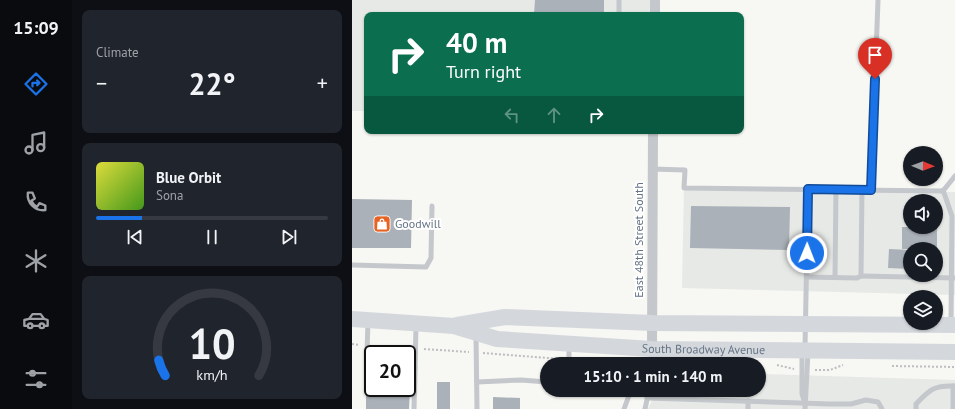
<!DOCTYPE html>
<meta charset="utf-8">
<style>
:root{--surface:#171b24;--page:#20242c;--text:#f1f3f6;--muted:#9ea1a6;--line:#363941;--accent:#1a73e8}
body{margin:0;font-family:"PT Sans",sans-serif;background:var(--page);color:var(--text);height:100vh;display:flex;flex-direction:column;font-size:15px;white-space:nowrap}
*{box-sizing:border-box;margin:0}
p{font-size:13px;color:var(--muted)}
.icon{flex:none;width:22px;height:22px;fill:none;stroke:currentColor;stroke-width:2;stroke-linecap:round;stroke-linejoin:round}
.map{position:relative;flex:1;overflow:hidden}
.details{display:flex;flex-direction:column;gap:10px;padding:10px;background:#0d0f14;width:280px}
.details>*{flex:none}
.banner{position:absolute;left:12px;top:12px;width:380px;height:122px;border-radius:8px;box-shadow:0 1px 3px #0004;background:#0b6e4f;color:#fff;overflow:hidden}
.needle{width:26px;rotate:91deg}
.fabs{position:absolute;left:551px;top:146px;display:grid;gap:8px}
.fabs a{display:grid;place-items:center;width:40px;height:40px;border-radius:50%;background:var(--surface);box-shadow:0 1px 3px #0004;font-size:20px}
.speed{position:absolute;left:12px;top:345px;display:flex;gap:8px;font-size:20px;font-weight:700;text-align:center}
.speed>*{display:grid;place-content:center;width:52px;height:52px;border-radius:50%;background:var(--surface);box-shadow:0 1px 3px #0004;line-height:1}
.speed .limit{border:2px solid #111;border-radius:6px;background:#fff;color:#111}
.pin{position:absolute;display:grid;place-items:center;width:34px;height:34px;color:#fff;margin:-41px -17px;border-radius:50% 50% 50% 0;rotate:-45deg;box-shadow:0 0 4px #0007}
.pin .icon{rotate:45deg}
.me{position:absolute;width:44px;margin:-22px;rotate:1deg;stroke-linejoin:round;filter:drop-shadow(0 0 3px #0008)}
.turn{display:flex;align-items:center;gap:14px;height:84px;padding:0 16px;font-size:18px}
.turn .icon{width:52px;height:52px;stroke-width:2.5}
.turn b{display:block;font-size:28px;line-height:34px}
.lanes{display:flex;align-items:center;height:38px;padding:0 16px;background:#0003;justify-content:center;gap:20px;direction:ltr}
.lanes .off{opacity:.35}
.big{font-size:30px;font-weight:600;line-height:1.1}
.details .card{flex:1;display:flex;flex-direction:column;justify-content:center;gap:6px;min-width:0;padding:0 14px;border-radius:8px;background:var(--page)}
.details .dial{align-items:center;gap:0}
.dial svg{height:104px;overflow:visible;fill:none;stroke:var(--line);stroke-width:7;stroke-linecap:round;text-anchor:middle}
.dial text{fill:var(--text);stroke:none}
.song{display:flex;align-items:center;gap:12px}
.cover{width:48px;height:48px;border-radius:6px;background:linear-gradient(135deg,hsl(60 70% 55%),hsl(100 70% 35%))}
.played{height:4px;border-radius:2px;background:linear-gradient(90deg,var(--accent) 20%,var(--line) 20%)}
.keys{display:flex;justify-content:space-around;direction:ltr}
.heat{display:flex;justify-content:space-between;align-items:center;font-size:22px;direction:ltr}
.trip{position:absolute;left:188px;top:357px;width:226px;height:40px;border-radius:20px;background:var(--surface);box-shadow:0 1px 3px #0004;font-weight:600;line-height:40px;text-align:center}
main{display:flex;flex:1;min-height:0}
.dock{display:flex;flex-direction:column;width:72px;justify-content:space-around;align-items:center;background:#090b0e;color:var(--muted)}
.dock .icon{width:28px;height:28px}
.dock .active{color:var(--accent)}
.dock b{font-size:18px;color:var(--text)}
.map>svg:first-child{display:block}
</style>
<main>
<nav class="dock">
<b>15:09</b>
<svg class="icon active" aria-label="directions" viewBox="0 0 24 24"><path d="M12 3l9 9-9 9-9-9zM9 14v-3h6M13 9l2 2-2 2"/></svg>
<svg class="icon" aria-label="music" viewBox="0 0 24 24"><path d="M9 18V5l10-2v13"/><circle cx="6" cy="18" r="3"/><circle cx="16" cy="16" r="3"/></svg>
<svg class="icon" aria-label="phone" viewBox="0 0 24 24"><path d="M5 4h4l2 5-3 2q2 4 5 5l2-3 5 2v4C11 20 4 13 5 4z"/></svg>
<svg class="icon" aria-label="climate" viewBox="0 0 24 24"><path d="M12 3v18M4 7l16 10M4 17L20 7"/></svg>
<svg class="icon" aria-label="car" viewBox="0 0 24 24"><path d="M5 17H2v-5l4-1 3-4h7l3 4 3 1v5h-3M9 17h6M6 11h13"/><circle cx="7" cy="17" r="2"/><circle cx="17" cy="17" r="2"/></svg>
<svg class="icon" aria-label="filters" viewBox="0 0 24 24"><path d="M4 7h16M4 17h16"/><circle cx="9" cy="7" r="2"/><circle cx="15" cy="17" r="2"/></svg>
</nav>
<section class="details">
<div class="card"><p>Climate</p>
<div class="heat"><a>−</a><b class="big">22°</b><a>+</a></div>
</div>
<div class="card">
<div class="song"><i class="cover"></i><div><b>Blue Orbit</b><p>Sona</p></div></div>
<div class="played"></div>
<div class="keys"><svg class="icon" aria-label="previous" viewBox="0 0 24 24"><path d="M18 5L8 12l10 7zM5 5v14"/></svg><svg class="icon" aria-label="pause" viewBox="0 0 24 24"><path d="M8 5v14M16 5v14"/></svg><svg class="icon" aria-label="next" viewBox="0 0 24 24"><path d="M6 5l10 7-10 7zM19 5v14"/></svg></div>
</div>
<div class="card dial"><svg viewBox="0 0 100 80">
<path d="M14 69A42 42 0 1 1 86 69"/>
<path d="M14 69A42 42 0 0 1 9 57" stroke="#1a73e8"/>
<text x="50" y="56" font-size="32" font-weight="700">10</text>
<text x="50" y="72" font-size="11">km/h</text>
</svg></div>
</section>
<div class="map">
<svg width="603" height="409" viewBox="0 0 603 409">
<rect width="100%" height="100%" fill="#f7f7f3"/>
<g fill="#e7e9e7" fill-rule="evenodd">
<polygon points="0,0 303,0 302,15 15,15 15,111 0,111"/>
<path d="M 332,188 L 603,192 L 603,295 L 330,288 ZM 558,201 L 584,201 L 584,227 L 558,227 ZM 558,249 L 584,249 L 584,275 L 558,275 Z"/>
<polygon points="407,374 603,380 603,409 296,409 305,390 407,390"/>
</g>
<g fill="#aab1b8">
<polygon points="183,0 252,0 252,15 182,15"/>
<polygon points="0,199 60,200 59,248 0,248"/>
<polygon points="339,206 438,207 437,250 338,248"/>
<rect x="550" y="227" width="35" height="22"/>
<polygon points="537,249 558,250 558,269 536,268"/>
<rect x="85" y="382" width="13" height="27"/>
<polygon points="14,388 58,388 57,409 14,409"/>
<polygon points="141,397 168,398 168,409 141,409"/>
</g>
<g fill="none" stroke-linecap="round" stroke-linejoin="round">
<g stroke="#bcbec1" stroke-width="2" stroke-dasharray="2 2" stroke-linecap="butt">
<polyline points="0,344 7,345"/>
<polyline points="24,346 55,348"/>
<polyline points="72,349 117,352"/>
<polyline points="131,353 209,359"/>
<polyline points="225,360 274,364"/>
<polyline points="425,365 442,369"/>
<polyline points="540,366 603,367"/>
<polyline points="463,370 478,370 491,365"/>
</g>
<g stroke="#c4c7cb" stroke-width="5">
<polyline points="267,15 267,0"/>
<polyline points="300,169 333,170 332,188 591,191 603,176"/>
<polyline points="519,190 526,0"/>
<polyline points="591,190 600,216 599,323"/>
<polyline points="0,265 74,267 79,258 80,206"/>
<polyline points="509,276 603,278"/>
<polyline points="455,277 505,278 509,276 510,190"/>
<polyline points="483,277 484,189"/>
<polyline points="16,322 15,352 17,364 21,366"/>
<polyline points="124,336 125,409"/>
<polyline points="453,348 456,189"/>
<polyline points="450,353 450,394 453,403"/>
<polyline points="217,364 217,345"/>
<polyline points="299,364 300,351"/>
<polyline points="55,367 63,368"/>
<polyline points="125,382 169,380 195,382"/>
<polyline points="295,398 477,404 499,404 514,400 526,402 530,409"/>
<polyline points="62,409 64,326"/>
<polyline points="272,409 279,390"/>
<polyline points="293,409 297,390"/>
<polyline points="396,409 396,401"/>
<polyline points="453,409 456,352"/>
<path d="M 564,409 L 564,404 C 578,389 583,385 603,386"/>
<polyline points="601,409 601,386"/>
</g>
<g stroke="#c4c7cb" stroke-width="10">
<polyline points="303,15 303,0"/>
<polyline points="300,349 301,131"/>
</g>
<g stroke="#d4d8dd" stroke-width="16">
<path id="s1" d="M 0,319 L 102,326 L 145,339 L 300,349 L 603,352"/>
<polyline points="105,325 153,317 301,323 603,325"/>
</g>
</g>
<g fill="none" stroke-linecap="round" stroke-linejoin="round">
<g stroke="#114b97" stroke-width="10">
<polyline id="route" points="455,253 456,189 519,190 523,79"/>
</g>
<use href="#route" stroke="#1a73e8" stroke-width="7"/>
</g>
<defs>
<g id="shop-square" transform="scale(0.9)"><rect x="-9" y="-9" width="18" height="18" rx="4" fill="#e66324" stroke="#fff"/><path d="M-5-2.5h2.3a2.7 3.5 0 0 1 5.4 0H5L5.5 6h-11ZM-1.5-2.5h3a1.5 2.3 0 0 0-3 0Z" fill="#fff"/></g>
</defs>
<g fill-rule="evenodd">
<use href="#shop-square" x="30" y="224"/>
</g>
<g text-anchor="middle" stroke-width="4" stroke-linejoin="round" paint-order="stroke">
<g font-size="12" fill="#657485" stroke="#fff" text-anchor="start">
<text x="43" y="228">Goodwill</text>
</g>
<g font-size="12" fill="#657485" stroke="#fff">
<text transform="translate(287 240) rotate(-90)" y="4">East 48th Street South</text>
<text dy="4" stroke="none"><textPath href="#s1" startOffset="354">South Broadway Avenue</textPath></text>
</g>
</g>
</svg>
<div class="fabs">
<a><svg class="needle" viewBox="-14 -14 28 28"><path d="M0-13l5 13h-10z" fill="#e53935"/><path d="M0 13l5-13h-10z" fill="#9ea1a6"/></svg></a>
<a><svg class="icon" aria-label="sound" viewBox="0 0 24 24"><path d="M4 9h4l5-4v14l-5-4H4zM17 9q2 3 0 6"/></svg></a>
<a><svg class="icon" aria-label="search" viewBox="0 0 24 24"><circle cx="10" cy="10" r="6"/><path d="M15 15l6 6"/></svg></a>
<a><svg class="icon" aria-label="layers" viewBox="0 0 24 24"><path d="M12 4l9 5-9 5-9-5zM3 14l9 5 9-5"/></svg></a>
</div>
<div class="speed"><div class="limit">20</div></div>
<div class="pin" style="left:523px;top:79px;background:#d93025"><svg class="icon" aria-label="arrive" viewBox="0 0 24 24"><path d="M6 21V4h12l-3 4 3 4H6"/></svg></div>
<svg class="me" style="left:455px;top:253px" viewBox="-20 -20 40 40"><circle r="17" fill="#1a73e8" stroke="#fff" stroke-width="3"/><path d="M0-11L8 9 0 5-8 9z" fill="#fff"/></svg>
<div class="trip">15:10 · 1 min · 140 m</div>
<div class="banner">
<div class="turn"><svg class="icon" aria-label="right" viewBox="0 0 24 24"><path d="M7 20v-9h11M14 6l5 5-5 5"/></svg><div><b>40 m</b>Turn right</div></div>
<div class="lanes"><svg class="icon off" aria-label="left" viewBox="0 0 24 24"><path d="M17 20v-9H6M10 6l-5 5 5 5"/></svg><svg class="icon off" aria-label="ahead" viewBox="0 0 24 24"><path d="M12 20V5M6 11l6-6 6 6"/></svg><svg class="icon" aria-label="right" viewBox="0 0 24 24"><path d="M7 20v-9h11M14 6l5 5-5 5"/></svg></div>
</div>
</div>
</main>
